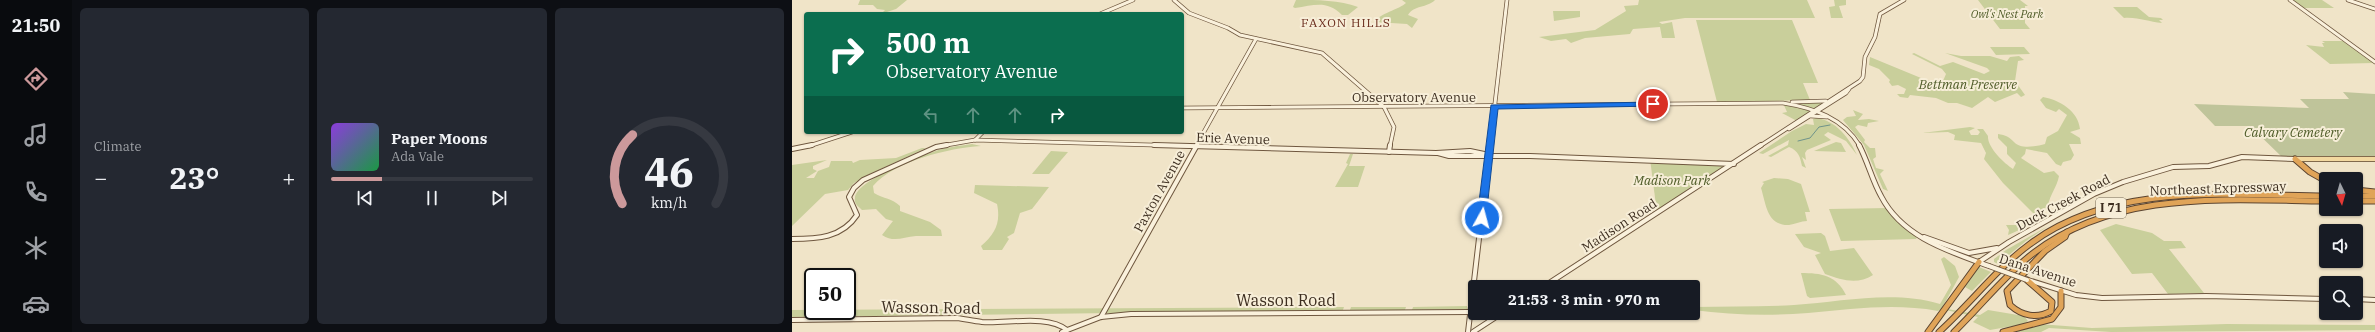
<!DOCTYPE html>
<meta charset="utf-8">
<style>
:root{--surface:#171b24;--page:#242831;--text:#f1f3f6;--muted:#9ea1a6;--line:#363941;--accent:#cc999b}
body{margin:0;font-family:"IBM Plex Serif",serif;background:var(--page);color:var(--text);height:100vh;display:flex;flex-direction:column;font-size:15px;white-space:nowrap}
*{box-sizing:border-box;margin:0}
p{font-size:13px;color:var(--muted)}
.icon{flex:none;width:22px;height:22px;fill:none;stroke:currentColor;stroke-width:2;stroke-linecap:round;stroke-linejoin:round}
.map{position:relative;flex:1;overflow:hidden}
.side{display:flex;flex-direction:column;gap:8px;padding:8px;background:#0d0f14;width:720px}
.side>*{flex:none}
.top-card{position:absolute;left:12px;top:12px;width:380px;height:122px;border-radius:4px;box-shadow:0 1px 3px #0004;background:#0b6e4f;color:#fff;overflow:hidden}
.needle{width:26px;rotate:175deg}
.fabs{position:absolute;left:1527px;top:172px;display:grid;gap:8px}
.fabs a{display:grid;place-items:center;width:44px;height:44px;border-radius:4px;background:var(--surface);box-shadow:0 1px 3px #0004;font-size:20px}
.speed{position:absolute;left:12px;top:268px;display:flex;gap:8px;font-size:20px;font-weight:700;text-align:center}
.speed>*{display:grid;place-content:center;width:52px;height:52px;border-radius:50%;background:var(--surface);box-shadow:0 1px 3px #0004;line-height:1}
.speed .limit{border:2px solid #111;border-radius:6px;background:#fff;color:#111}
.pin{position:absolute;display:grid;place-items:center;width:34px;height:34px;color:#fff;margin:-17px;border:2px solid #fff;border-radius:50%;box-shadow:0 1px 4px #0007}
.me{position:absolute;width:44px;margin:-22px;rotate:7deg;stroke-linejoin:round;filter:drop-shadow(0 0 3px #0008)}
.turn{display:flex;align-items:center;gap:14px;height:84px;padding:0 16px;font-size:18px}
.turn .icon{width:52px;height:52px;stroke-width:2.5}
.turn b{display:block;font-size:28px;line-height:34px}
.lanes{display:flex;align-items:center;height:38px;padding:0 16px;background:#0003;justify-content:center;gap:20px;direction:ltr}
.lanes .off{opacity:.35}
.big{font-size:30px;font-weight:700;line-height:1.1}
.side .widget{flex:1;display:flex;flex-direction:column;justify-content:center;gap:6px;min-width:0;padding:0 14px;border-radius:6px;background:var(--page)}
.side .dial{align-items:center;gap:0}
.dial svg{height:104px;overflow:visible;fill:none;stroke:var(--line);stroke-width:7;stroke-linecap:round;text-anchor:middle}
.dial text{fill:var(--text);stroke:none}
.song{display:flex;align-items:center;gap:12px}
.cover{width:48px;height:48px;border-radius:6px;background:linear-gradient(135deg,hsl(270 70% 55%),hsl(140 70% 35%))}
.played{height:4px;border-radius:2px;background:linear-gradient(90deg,var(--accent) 25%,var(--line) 25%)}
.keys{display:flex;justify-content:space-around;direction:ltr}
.heat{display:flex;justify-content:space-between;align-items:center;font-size:22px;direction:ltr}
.side .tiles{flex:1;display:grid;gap:8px;grid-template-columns:repeat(3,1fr)}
.trip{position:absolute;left:676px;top:280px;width:232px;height:40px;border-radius:4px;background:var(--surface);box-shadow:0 1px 3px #0004;font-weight:700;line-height:40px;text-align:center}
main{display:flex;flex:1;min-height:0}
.dock{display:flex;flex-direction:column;width:72px;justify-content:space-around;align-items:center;background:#090b0e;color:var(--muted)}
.dock .icon{width:28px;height:28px}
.dock .selected{color:var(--accent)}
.dock b{font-size:18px;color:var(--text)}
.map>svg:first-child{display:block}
</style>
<main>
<nav class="dock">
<b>21:50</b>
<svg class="icon selected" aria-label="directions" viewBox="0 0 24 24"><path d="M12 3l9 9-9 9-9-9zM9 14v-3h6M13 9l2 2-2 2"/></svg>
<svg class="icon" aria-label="music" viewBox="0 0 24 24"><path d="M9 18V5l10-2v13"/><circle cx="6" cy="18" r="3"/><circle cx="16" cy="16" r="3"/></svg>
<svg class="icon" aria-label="phone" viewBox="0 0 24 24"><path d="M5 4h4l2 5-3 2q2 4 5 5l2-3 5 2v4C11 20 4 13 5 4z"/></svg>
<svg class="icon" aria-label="climate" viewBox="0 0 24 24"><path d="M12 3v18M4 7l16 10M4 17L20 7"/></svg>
<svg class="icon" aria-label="car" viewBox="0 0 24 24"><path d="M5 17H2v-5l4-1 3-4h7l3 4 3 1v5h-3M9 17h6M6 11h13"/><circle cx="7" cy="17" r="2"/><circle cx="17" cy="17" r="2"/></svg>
</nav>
<section class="side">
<div class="tiles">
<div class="widget"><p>Climate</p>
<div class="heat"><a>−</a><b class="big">23°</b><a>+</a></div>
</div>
<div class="widget">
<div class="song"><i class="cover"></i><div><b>Paper Moons</b><p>Ada Vale</p></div></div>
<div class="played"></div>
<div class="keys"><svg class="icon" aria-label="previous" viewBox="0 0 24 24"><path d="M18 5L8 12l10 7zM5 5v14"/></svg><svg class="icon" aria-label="pause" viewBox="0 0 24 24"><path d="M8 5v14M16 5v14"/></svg><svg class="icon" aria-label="next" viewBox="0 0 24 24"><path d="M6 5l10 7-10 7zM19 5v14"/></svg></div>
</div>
<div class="widget dial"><svg viewBox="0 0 100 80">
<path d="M14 69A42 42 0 1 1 86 69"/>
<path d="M14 69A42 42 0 0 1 22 16" stroke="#cc999b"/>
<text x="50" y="56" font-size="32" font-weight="700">46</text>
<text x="50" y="72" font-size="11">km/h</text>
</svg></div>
</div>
</section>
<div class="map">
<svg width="1583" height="332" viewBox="0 0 1583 332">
<rect width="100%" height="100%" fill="#f0e4c8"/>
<g fill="#c9cf9b">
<polygon points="68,0 115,0 104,9 89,14 93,10 85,9 81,5 66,5"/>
<path d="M 504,0 C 525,0 548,0 566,7 L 556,15 L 550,15 C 535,0 523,5 503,8 L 501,7 Z"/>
<path d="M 610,0 L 643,0 C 635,8 622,5 616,15 L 626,19 L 620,28 L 615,24 L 583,22 C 586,14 608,9 614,3 Z"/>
<polygon points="847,0 1015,0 1023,18 893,18 867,22 870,24 880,22 883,38 870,38 868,27 841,29 838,34 793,38 779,43 774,39 759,41 747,37 803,30 834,11 832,6 846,5"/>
<polygon points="1042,0 1054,0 1054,5 1047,6 1051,18 1039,18 1037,7 1043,6"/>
<polygon points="1186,0 1228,0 1236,6 1233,6 1233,23 1238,29 1208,29"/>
<polygon points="1499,0 1530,0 1542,8 1509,8"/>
<path d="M 1321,7 L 1345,7 L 1357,17 L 1369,18 L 1371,20 L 1367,20 L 1370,23 C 1356,22 1347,17 1332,18 Z"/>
<polygon points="761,11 788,11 788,17 762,21"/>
<polygon points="904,20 1000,20 1026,83 1011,83 1018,100 925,102"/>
<polygon points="1530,41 1551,41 1582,63 1538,64 1514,45 1532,47 1530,43 1533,43"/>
<polygon points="1198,47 1232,47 1238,54 1204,55"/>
<polygon points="1122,53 1148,66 1161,62 1192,74 1198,71 1195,68 1153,53 1169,56 1198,56 1215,61 1218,57 1227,56 1232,60 1226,61 1223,81 1233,95 1229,97 1225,93 1203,102 1196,97 1180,108 1165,103 1156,103 1144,98 1118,95 1116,98 1108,97 1105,94 1112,94 1114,89 1106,85 1100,86 1097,82 1098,80 1087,69 1077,65 1078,57 1129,78 1142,82 1151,81 1154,74 1150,69 1120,54"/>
<path d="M 1251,97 C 1268,100 1286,111 1288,129 L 1278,132 L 1288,138 L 1289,144 L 1277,144 L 1282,155 L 1279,160 L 1271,162 L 1269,166 L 1264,164 L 1255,153 L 1234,149 L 1233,154 L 1229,158 L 1252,173 L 1262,171 L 1267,176 C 1265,187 1258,194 1256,206 L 1251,210 L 1251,217 C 1240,223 1229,230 1216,235 L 1217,230 L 1214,225 L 1237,225 L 1239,220 L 1247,219 L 1211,183 L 1192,159 L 1194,153 L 1189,143 L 1162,140 L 1163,135 L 1156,132 L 1130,133 L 1178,127 L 1183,128 L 1177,131 L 1179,135 L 1186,135 L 1188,132 L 1185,129 L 1191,129 L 1196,136 C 1195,147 1212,163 1221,169 L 1224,163 L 1215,154 L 1215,147 L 1206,138 L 1206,134 C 1214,135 1217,137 1222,142 C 1229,150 1245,146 1253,144 L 1255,137 L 1266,131 L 1275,115 L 1267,109 L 1264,112 L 1254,108 L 1248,100 Z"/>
<polygon points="1037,100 1005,121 990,113 995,112 991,103"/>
<polygon points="1061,110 1071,114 1066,120 1077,119 1087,121 1076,123 1075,127 1066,125 1063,127 1073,140 1072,142 1078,148 1083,148 1084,157 1081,159 1084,168 1092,170 1088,174 1096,191 1091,189 1072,145 1051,120 1055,117 1064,116"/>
<path d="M 1024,118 C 1044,120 1058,139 1065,155 L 1054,141 L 1036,132 L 1032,135 L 1039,140 L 1015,150 L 1013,153 L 1014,160 L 1010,157 L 1014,168 L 1010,166 C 1008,157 1007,151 997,147 L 979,157 L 976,156 L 996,145 L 997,140 L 971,154 L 967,153 L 1000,131 L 1014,124 L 1022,125 L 1021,119 Z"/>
<polygon points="1044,142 1049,143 1054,152 1022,151"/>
<path d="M 180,144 L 189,146 C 157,148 102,161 81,186 L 82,193 C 92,199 100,198 108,206 L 108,211 L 138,222 L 149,230 L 150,236 C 141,236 133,236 124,236 C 111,237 102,243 90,235 L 101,221 L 94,219 L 84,209 L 70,210 C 66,206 62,204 63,198 C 64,181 125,157 141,152 C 153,147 167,146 180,144 Z"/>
<polygon points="130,148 134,148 78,174 62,183 56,190 33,194 0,226 0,165 35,160 21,166 21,169 25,171 14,178 22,178 26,171 37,167 39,161 60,161 61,163 68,160 104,158"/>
<polygon points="259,151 276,152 257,174 240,174"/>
<polygon points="558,154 561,154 557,166 573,166 566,187 543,187 556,164 554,163"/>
<polygon points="858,159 942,164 865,213"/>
<path d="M 982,178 L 996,179 L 1009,184 L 1018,212 L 1013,212 L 1015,221 C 1009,221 1003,224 997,225 C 975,226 974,204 969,188 L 972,183 L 970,182 Z"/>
<path d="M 183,185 L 257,187 L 240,209 L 228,213 L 222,233 L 215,237 L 217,239 L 210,250 L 191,250 L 189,246 C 203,234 209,223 205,204 L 182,193 Z"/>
<polygon points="1096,208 1126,235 1124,239 1049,241 1037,209"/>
<polygon points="1324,224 1360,233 1372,241 1389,241 1394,248 1377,249 1412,293 1376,294 1360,273 1340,274 1308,230"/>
<polygon points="1256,226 1234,241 1206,264 1202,262 1202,259 1214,250"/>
<path d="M 1029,233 L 1033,236 L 1038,251 L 1062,248 L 1081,275 C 1065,285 1050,280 1033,274 L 1023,255 L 1029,253 L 1012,247 L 1003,234 Z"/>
<path d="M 1152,257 L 1163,266 L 1167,277 L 1150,308 L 1188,315 L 1196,310 L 1232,316 L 1236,321 L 1233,323 L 1300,328 L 1435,324 L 1583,325 L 1583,330 L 1319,332 L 1257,328 L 1249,332 L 1223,332 L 1246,326 L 1232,324 L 1198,330 L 1181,322 L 1186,317 L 1149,309 L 1146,311 C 1102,303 1061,309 1016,313 C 978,316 939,315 901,310 L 901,307 C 935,306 968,307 1002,305 C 1050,302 1100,290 1148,304 L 1159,285 L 1149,259 Z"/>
<polygon points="1187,267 1199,272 1180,291 1173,287"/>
<path d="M 1009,273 C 1029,273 1044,275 1054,295 L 1018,298 L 1015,296 Z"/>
<polygon points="675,306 675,309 620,310 621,307"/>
<polygon points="552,307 551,310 0,317 0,310"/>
<polygon points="559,307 614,307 613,310 558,310"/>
</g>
<polygon fill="#bfc49a" points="1551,92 1583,94 1583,157 1490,157 1458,126 1423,126 1402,104 1517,108 1508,99 1557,99"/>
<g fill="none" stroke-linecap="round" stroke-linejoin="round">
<polyline stroke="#6f938a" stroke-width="1" points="1006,141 1018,138 1027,127 1038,125"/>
<g stroke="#6f573f" stroke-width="4.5">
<g id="secondary-far1">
<polyline points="382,0 397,13 436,28 448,35 530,53 592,107 602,127 598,146"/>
<polyline points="1498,0 1583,62"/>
<polyline points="1556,0 1583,9"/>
<polyline points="308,14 341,0"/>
<polyline points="1000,102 1034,101"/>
<path d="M 390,108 L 991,103 C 1022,108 1051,118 1068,146"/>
<polyline points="1019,116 1035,117"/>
<polyline points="997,129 1054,93 1057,89"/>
<polyline points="183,140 191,132"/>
<polyline points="17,146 60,132"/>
<polyline points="149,146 183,140 397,146"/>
<polyline points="404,146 464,39"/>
<polyline points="698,146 715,0"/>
<polyline points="968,146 1068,81 1071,77 1073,57 1083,37 1088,14 1112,0"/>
</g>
</g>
<g stroke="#6f573f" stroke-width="6">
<g id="secondary">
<polyline points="362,145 644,153 678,151 697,155"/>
<path d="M 1067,145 C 1076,162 1080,180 1089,196 C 1110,237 1156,251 1197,266"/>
<polyline points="0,149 20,145"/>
<polyline points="597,152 598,145"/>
<polyline points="646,153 657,156 738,156 942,164"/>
<polyline points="1132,237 1177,253 1205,248"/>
<path d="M 0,239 C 25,239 50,238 65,215 L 57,197 L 62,188 L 71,180 L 144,147 L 155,145"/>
<polyline points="1187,262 1217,242 1302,194 1331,182 1381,167 1417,166 1450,157 1503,159"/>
<polyline points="1236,280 1284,295 1310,298 1414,296 1534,299"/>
<polyline points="751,287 969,145"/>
<polyline points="1564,299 1583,300"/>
<polyline points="309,317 405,145"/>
<path d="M 0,320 L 165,318 C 173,319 181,321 190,322 C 214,324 256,314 275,330"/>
<polyline points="270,332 309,317 339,314 678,312"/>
<polyline points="676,332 698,145"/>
<polyline points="681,332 707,315 715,313"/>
</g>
</g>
<g stroke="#5b4430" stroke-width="6">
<polyline id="primary" points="1503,159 1583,159"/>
</g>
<g stroke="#5b4430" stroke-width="7">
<g id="highway">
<polyline points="1503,159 1518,172 1534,181"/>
<polyline points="1564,190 1583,192"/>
<polyline points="1564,196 1583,196"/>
<polyline points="1564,201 1583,201"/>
<path d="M 1235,280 L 1260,302 L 1259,311 C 1245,319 1230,316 1218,305 L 1215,291 L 1253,251 L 1273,237 L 1275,232"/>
<polyline points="1136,332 1187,262"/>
<path d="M 1147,332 C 1178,304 1205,268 1238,244 C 1321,182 1437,195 1534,196"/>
<path d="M 1162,332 C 1188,307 1211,277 1239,255 C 1323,189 1434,200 1534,201"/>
<polyline points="1211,332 1260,319 1269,307 1269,291"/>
</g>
</g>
<use href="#secondary-far1" stroke="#faf1dc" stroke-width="3"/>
<use href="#secondary" stroke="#faf1dc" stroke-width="4"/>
<use href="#primary" stroke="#f3d9a0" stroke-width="4.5"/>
<use href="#highway" stroke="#e0a458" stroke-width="5"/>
<g stroke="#6f573f" stroke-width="6" stroke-linecap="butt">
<polyline id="secondary-bridge" points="1197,266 1235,280"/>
</g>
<use href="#secondary-bridge" stroke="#faf1dc" stroke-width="4"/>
</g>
<polygon fill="#1a73e8" stroke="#114b97" points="861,102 865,104 864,106 706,109 694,218 690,221 686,220 685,218 699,105"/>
<g text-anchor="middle" stroke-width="4" stroke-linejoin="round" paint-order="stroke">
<g font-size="11" font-style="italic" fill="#4d5a26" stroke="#f7eed8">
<text x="1215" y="18">Owl's Nest Park</text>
</g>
<g font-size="12" letter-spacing="1" fill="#6b2e1e" stroke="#f7eed8">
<text x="554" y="27">FAXON HILLS</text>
</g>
<rect fill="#f7eed8" stroke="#756857" stroke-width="1" x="1304" y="198" width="30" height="20" rx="3"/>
<g font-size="12" font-weight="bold" fill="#3d2e20">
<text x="1319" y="212">I 71</text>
</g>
<g font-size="13" font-style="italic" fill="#4d5a26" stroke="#f7eed8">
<text x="1176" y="89">Bettman Preserve</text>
<text x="1501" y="137">Calvary Cemetery</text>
<text x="880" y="185">Madison Park</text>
</g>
<g font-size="13" fill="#3d2e20" stroke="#f7eed8">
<text x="622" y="102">Observatory Avenue</text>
<text transform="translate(441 138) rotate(2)" y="5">Erie Avenue</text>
<text transform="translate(1426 188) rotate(-2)" y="5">Northeast Expressway</text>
<text transform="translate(367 191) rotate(-61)" y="5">Paxton Avenue</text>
<text transform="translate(1271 202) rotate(-28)" y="5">Duck Creek Road</text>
<text transform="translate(827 225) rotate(-33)" y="5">Madison Road</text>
<text transform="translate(1246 270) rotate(18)" y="5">Dana Avenue</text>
</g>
<g font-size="16" fill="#3d2e20" stroke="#f7eed8">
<text x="494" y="306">Wasson Road</text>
<text transform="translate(139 307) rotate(1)" y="6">Wasson Road</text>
</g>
</g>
</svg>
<div class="fabs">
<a><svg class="needle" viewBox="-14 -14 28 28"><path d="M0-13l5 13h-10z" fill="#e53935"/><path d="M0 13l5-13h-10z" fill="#9ea1a6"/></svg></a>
<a><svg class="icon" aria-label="sound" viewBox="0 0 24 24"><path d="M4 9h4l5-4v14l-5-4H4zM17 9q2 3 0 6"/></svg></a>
<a><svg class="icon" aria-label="search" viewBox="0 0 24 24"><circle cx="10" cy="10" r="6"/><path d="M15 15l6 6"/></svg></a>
</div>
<div class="speed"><div class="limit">50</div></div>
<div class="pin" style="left:861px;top:104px;background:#d93025"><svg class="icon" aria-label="arrive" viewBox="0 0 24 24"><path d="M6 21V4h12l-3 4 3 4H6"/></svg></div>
<svg class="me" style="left:690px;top:218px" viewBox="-20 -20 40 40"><circle r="17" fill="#1a73e8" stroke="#fff" stroke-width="3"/><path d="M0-11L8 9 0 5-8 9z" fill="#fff"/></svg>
<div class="trip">21:53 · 3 min · 970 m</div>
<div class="top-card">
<div class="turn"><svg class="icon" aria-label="right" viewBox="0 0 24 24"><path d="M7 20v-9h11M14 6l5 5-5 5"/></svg><div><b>500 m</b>Observatory Avenue</div></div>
<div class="lanes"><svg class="icon off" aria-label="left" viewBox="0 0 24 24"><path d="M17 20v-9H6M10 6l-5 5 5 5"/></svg><svg class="icon off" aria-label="ahead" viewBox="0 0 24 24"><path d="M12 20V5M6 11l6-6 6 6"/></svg><svg class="icon off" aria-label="ahead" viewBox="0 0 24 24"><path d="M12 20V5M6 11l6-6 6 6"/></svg><svg class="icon" aria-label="right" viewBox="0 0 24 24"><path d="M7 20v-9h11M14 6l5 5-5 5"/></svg></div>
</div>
</div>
</main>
